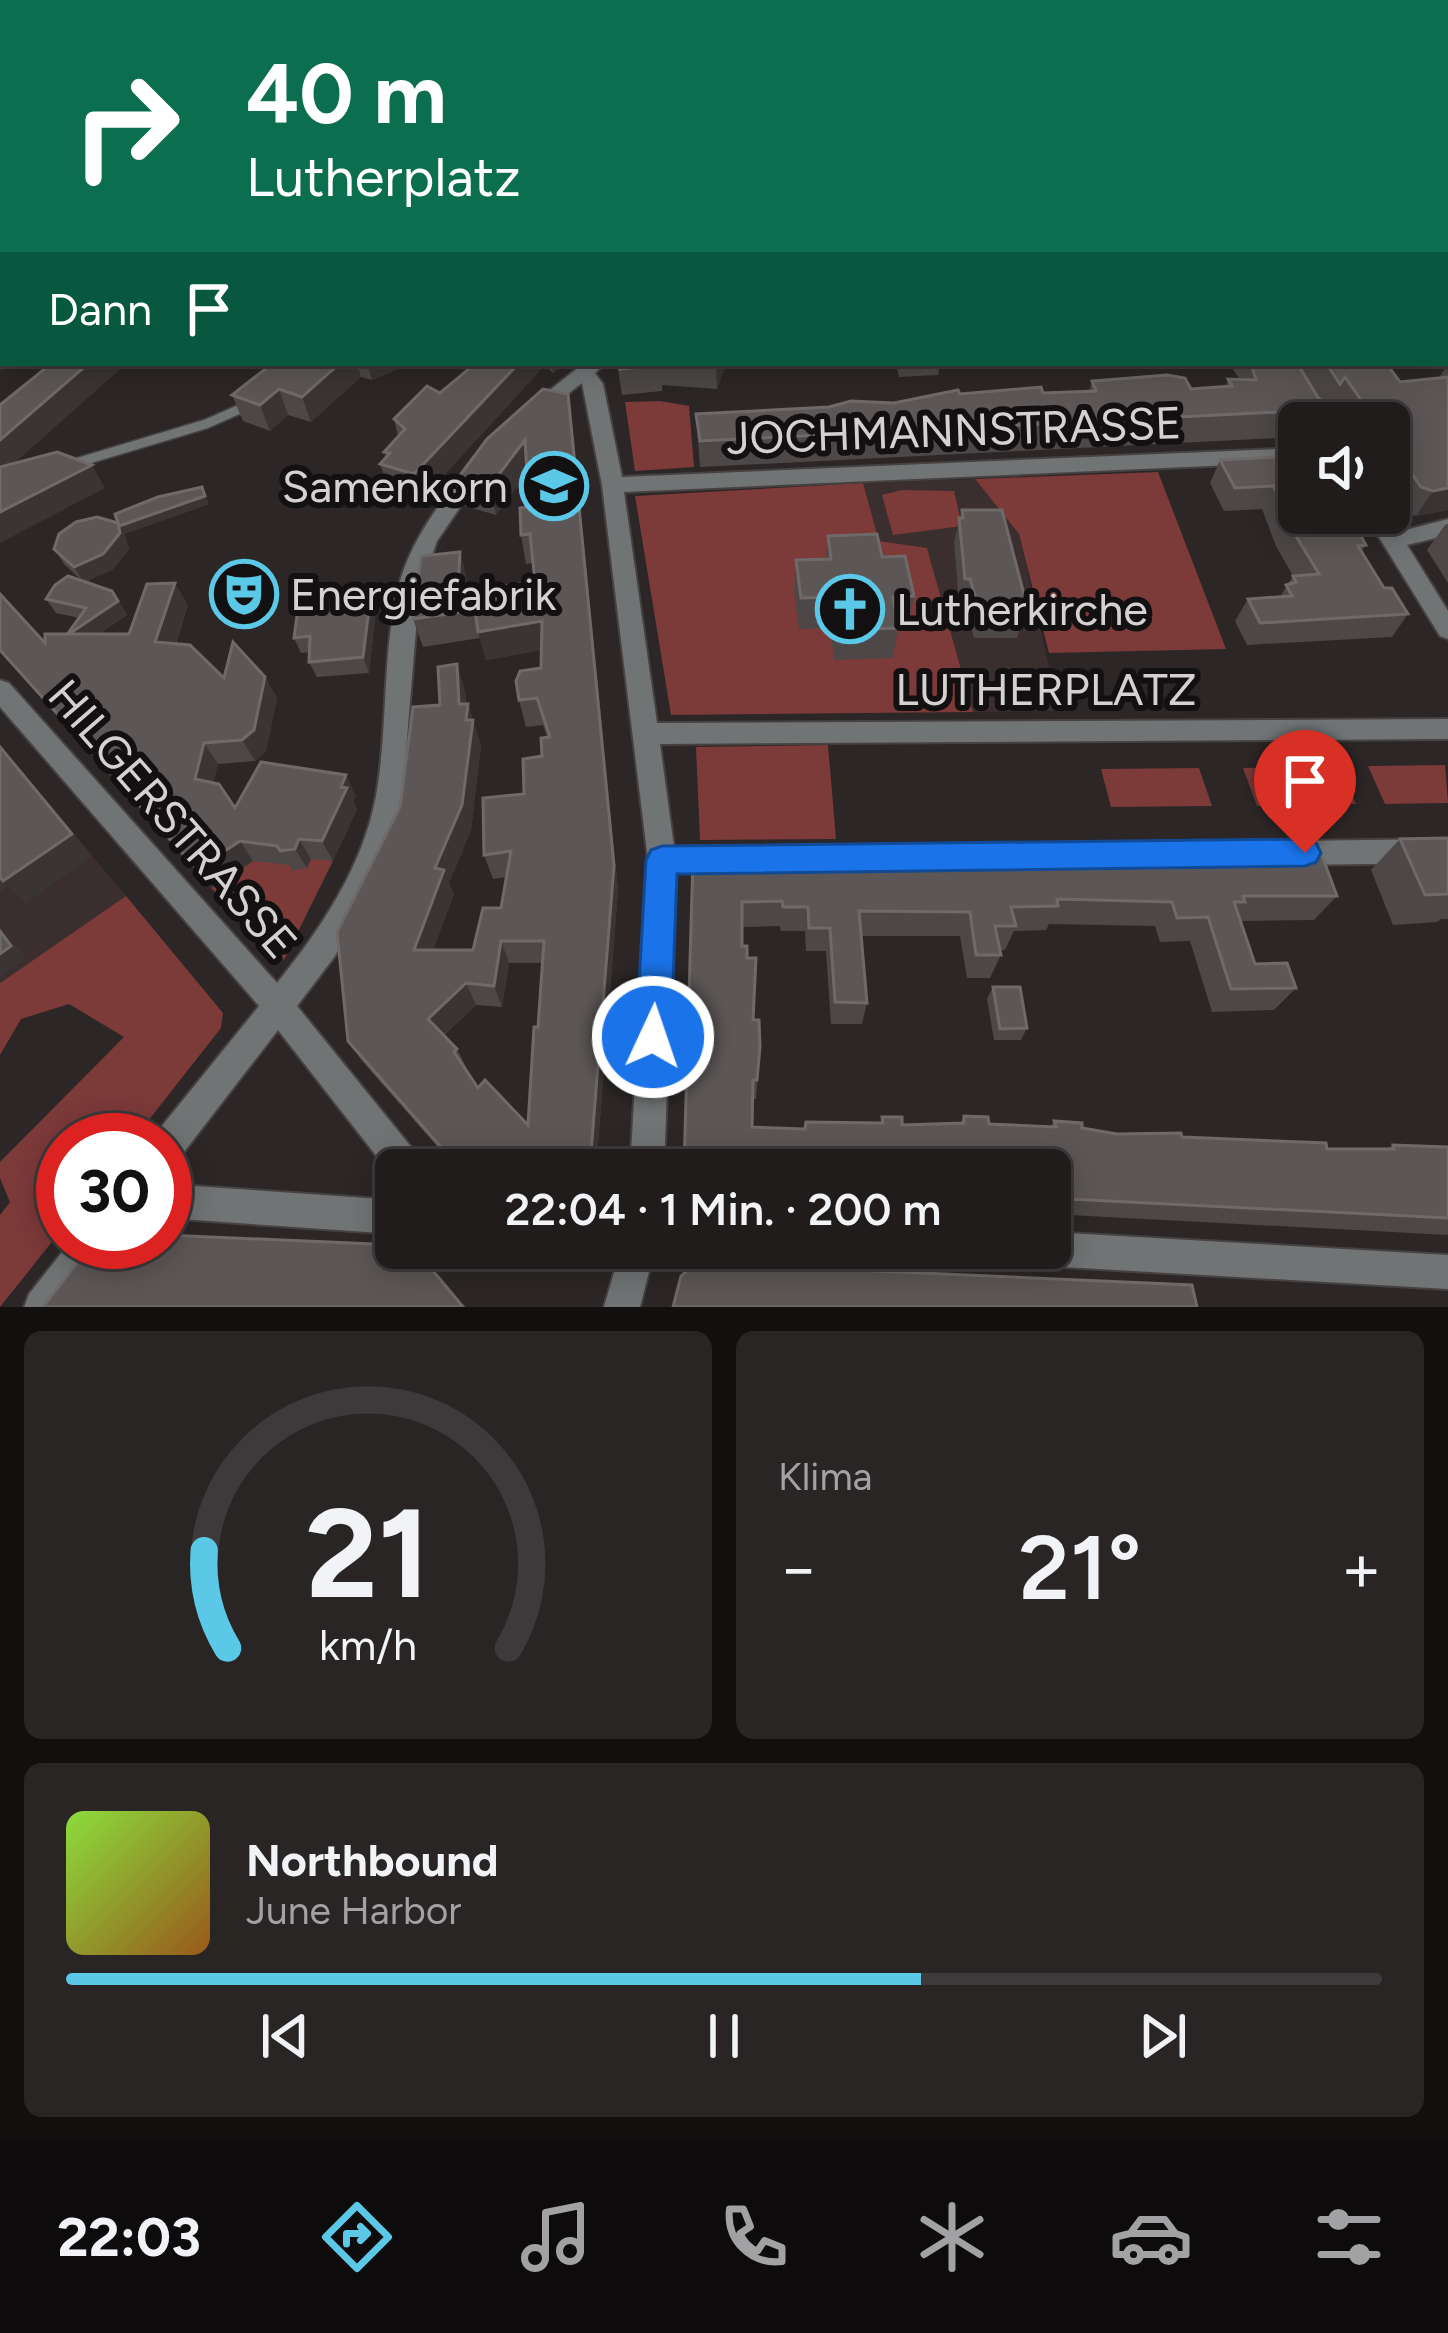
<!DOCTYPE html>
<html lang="de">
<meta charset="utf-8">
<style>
:root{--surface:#211c1c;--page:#292525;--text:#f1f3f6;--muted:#a2a1a3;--line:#3e3a3b;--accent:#5ac8e6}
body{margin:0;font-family:Figtree,sans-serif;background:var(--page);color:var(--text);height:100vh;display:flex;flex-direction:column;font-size:45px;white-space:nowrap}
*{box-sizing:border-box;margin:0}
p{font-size:39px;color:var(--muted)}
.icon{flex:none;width:66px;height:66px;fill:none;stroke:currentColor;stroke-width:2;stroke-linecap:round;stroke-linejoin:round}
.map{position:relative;height:1307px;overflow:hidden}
.side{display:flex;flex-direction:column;gap:24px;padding:24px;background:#120f0f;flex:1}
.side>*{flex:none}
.guide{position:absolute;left:0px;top:0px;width:1449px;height:366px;box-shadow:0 6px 30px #0003,0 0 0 3px var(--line);background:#0b6e4f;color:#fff;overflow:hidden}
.buttons{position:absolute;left:1278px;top:402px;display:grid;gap:24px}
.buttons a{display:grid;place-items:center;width:132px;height:132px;border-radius:18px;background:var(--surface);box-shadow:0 6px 30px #0003,0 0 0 3px var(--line);font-size:60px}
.speed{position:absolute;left:36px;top:1113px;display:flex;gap:24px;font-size:60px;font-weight:700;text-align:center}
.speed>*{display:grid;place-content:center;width:156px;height:156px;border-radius:50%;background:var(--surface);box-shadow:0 6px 30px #0003,0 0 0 3px var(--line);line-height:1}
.speed .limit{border:18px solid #d22;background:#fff;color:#111}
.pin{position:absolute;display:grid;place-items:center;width:102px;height:102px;color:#fff;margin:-123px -51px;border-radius:50% 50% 50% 0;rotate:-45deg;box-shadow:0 0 12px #0007}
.pin .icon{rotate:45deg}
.me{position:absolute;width:132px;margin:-66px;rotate:3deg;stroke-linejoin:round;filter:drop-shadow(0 0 9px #0008)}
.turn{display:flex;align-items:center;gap:42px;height:252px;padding:0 48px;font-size:54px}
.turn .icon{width:156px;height:156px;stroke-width:2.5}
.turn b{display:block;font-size:84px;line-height:102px}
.then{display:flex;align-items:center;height:114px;padding:0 48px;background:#0003;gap:24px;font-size:45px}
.big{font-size:90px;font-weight:600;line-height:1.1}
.side .widget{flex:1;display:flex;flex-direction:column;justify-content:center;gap:18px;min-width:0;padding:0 42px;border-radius:18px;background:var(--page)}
.side .dial{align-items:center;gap:0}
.dial svg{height:312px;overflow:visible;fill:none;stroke:var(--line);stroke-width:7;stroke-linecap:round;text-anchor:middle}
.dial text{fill:var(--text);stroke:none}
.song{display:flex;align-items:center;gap:36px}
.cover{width:144px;height:144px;border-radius:18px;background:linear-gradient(135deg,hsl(90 70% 55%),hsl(30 70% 35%))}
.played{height:12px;border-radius:6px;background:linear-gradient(90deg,var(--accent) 65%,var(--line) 65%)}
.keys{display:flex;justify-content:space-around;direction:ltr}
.heat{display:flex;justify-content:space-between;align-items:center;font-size:66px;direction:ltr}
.side .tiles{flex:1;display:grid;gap:24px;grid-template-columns:1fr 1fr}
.widget:last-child{grid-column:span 2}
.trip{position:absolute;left:375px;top:1149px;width:696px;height:120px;border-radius:18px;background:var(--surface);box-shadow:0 6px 30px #0003,0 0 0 3px var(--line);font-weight:600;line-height:120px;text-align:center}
.menu{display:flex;height:192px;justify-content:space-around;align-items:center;background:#0d0b0b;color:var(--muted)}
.menu .icon{width:84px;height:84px}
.menu .current{color:var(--accent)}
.menu b{font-size:54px;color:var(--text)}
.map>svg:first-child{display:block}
</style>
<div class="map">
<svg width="1448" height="1307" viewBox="0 0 1448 1307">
<rect width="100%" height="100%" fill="#2c2626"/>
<g fill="#3b2e2e">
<polygon points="975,479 1019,534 1059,711 973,712 927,548 879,541 863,483"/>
<polygon points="0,745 126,896 0,983"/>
</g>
<g fill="#7c3a39">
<polygon points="660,401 689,406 694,467 635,471 625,402"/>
<polygon points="1158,472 1226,649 1049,653 1019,534 975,479"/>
<polygon points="863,483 879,541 927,548 973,712 671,715 635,496"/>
<polygon points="902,490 954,491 962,526 893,535 882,495"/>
<polygon points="828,745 836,839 700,840 696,747"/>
<polygon points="1445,765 1448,803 1385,804 1368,766"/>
<polygon points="1339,766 1356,804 1257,806 1243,768"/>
<polygon points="1199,768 1212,806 1111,807 1101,769"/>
<polygon points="237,844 333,861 284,960 211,888 250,863"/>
<polygon points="126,896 223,1013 221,1028 133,1140 63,1140 63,1228 0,1307 0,1215 10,1202 0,1178 0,1162 124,1037 69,1004 21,1019 0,1055 0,983"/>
</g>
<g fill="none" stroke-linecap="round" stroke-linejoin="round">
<g stroke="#474141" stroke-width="12">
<polyline id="service" points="69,465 206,424 249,405"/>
</g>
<g stroke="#474141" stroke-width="4">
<g id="minor">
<polygon points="540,0 571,0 574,3 543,3"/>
<polygon points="936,0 948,0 950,3 938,3"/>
<rect x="0" y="240" width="3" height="10"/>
<polygon points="584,363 605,363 595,373 603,384 622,477 1299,448 1299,462 624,492 657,723 1448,719 1448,739 660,744 674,847 725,847 735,850 739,859 735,868 675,872 664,1170 630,1170 648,860 602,485 582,383 543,413 529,413 526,409"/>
<path d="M 481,455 L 491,462 L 437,541 L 419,593 L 402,799 L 378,874 L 335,956 L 297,1006 L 420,1158 L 425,1170 L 396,1170 L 396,1181 L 278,1030 L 177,1161 L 165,1165 L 165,1140 L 153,1137 L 259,1006 L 0,707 L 0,680 L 9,683 L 277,983 C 321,929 363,866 376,796 C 388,730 382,659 397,593 C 408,541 443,500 474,457 Z"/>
<polygon points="1364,513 1386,513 1398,532 1448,519 1448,535 1407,545 1448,611 1448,639 1440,636"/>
<polygon points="1448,839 1448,863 1288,865 1278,862 1274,853 1278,844 1288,841"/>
<polygon points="165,1184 396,1200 396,1234 165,1218"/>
<polygon points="1050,1232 1448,1255 1448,1289 1028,1265 1016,1260 1011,1248 1050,1248"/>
<polygon points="70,1242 109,1242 64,1307 24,1307 29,1294"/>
<polygon points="621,1248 655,1248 640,1307 604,1307"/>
</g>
</g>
<g stroke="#474141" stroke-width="28">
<polyline id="tertiary" points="476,3 479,0"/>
</g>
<use href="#service" stroke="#717475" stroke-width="9"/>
<use href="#minor" fill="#717475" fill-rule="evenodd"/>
<use href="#tertiary" stroke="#717475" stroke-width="24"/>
</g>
<g fill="#4d4747" fill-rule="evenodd">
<polygon points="206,0 443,0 444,3 215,3"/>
<polygon points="843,0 916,0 910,3 844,3"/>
<polygon points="1446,110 1448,112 1448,510 1416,516 1404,512 1389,490 1389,423 1345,423 1332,403 1327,409 1324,406 1315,423 1299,423 1299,437 700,467 696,414 894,403 960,394 1089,391 1092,381 1191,389 1225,387 1228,379 1240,380 1229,363 1386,363 1400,382 1442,378 1440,376 1446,367 1443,363 1446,363"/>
<polygon points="273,363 408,363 403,367 372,380 361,377 311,422 288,415 270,431 243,421 232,395"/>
<polygon points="459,363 566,363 553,373 545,365 422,499 389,490 380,464 386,457 384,452 398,436 394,419 440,393 471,367"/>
<polygon points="617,363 726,363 717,389 662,385 662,391 622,395"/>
<polygon points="734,363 784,363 783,369"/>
<polygon points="896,363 940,363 938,375 899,377"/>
<path d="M 572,423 L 618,890 L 596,1170 L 458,1170 L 362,1061 L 348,1041 L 400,807 L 440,705 L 465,691 L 466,704 L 468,704 L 481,746 L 471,830 L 449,883 L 454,894 L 433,950 L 473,950 L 501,908 L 506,877 L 493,879 L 484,855 L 524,794 L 542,756 L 547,737 L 543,725 L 526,727 L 519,700 L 541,668 L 542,650 L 486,660 L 480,638 L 423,647 L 413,619 L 460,552 L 467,581 L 467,590 L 535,582 L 533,563 L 526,564 L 521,535 L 529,507 L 527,473 L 496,515 L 465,506 L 458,478 ZM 509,963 L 542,963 L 538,1027 L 528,1125 L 478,1088 L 466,1070 L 467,1069 L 457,1049 L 444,1035 L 476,1005 L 502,1007 Z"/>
<polygon points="1299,456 1299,513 1366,545 1362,551 1384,588 1408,614 1392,637 1247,645 1235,621 1248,599 1280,597 1293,576 1276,546 1262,509 1224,511 1210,483 1220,460"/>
<polygon points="209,504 124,534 129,549 113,569 85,582 112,591 127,615 99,634 129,634 188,605 176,644 224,678 265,677 277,698 266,751 255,761 218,764 213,783 235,808 356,796 353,801 357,809 333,861 311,859 307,868 292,870 289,865 253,861 211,888 0,652 0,594 45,643 67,634 79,618 56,613 46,599 82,581 64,564 54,549 118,523"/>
<polygon points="962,510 1027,606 1017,638 974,638 965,602 959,602 954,542"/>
<polygon points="1448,524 1448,583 1427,550 1445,525"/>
<polygon points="828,536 882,557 914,596 908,627 898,627 893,658 834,660 830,628 799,629 794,591 796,560 826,559"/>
<polygon points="371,593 376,608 369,673 317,677 309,662 310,652 301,653 294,638"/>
<polygon points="1448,838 1448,919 1441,919 1437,922 1393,925 1371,870 1400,839"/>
<polygon points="693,858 1337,896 1314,920 1240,921 1255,964 1296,988 1274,1010 1212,1012 1190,941 1160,942 1155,926 1049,924 1046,930 1014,931 1005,950 1000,950 1001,955 990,978 967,978 960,936 861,936 867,1003 862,1024 831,1024 826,951 806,951 805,931 781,931 780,926 742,927 742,946 753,1020 760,1047 756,1099 753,1099 752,1127 805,1129 880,1123 882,1117 902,1125 960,1123 964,1116 989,1124 1050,1127 1054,1121 1117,1134 1327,1149 1386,1149 1393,1145 1448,1147 1448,1235 1050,1214 1050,1170 684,1170"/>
<polygon points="993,987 1027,1028 1021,1040 994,1040 987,999"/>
</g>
<g fill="#3a3434">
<polygon points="421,0 443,0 444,3 415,3"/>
<polygon points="681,0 714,0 710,3 677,3"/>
<polygon points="882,0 916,0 910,3 882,3"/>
<polygon points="3,130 3,152 0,154 0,132"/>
<polygon points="3,192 3,215 0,217 0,193"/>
<polygon points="3,335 3,363 10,363 0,371 0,337"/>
<polygon points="89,363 127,363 0,476 0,440"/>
<polygon points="340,363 357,363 361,377 311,422 302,397"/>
<polygon points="367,363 408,363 403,367 372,380"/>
<polygon points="519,363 544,363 545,365 422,499 414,474"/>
<polygon points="552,363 566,363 553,373"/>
<polygon points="716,363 726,363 717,389"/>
<polygon points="279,389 288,415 270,431 260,405"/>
<polygon points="568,394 618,890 596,1170 585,1170"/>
<polygon points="525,440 530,468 496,515 490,486"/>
<polygon points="92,465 105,488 0,543 0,512"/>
<polygon points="202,487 209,504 124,534 129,549 113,569 84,583 74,567 118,523"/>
<polygon points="1448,488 1448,510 1416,516 1433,491"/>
<polygon points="460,552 467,581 466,611 458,591"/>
<polygon points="175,583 188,605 169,664 155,642"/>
<polygon points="371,593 376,608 369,673 363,657"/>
<polygon points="118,601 127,615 76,650 66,636"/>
<polygon points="542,621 548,649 486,660 478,632"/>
<polygon points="457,664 465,691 466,716 468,704 481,746 471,830 449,883 454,894 425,972 414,950 435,868 459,704"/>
<polygon points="265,677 277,698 266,751 255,761 242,740"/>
<polygon points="204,743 218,764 209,799 195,779"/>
<polygon points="0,745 92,856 26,903 8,886 0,892"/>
<polygon points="346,775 356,796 353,801 357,809 333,861 322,841"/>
<polygon points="299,839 311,859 307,868 295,849"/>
<polygon points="240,841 253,861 211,888 197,869"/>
<polygon points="0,931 14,943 26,958 0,977"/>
<polygon points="501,941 509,963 502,1007 494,986"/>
<polygon points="466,983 476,1005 439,1039 428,1019"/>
<polygon points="414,1248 427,1261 466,1307 463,1307"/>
</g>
<g fill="#5c5656" stroke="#6f6969" stroke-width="3" fill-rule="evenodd">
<polygon points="0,0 36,0 42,3 50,0 154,0 161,3 3,3 3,6 0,4"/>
<polygon points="270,0 421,0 415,3 280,3"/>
<polygon points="565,0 681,0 677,3 559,3"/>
<polygon points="1043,0 1448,0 1448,82 1446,82 1446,3 1049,3"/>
<polygon points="3,50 3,130 0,132 0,51"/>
<polygon points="1446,110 1448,112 1448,326 1446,324"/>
<polygon points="0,153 3,154 3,192 0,193"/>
<polygon points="0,277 3,278 3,335 0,337"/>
<polygon points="52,363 89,363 0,440 0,405"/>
<polygon points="273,363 340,363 302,397 279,389 260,405 232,395"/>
<polygon points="476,363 519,363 414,474 380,464 390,453 384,452 405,429 394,419 427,386 440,393"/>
<polygon points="619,363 660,363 661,365 620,369"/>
<polygon points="1251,363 1297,363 1319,399 1326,402 1319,410 700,441 696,414 829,407 851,401 894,403 958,390 960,394 1041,387 1043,393 1096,391 1092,381 1167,375 1185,378 1191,389 1232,386 1228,379 1256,380"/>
<polygon points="1326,363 1386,363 1400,382 1448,377 1448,488 1433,491 1421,487 1389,441 1389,423 1377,423 1345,377 1340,384"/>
<path d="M 543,389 L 568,394 L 614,866 L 590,1165 L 585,1170 L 461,1170 L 348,1041 L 337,932 L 400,807 L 413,707 L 440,705 L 438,667 L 457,664 L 459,704 L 468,704 L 466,720 L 473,720 L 462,805 L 435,868 L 444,870 L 414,950 L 473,950 L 483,908 L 501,908 L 511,851 L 484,855 L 483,798 L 524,794 L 523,759 L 542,756 L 541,738 L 550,737 L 537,698 L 519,700 L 516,681 L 520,671 L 541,668 L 542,621 L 478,632 L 475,610 L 413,619 L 421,556 L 460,552 L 458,591 L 535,582 L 530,534 L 521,535 L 520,508 L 529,507 L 525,440 L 490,486 L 458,478 L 487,439 ZM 501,941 L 544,941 L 538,1027 L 534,1027 L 528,1125 L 485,1080 L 478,1088 L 454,1052 L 457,1049 L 428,1019 L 466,983 L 494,986 Z"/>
<polygon points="57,452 92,465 0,512 0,467"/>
<polygon points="1299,456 1299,513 1348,514 1366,545 1358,546 1384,588 1392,588 1408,614 1260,623 1248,599 1292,596 1286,585 1296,582 1293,576 1319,574 1288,523 1274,486 1235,488 1220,460"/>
<polygon points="202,487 205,496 119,526 115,514 158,497"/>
<polygon points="962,510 1002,510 1027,606 1023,606 1025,615 981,615 970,579 965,579 959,518 963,518"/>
<polygon points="97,517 118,523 120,533 103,554 74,567 54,549 59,534 76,522"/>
<polygon points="877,534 882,557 905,556 914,596 893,597 898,628 837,630 834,597 801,598 796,560 831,559 828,536"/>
<polygon points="68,576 112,591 118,601 66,636 86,608 46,599 55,585"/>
<polygon points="175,583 155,642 190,645 224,678 233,642 265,677 254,730 242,740 204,743 195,779 219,784 235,808 261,762 346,775 341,787 347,788 322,841 299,839 295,849 280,851 277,846 240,841 197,869 0,650 0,594 45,643 45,634 129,634 147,584"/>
<polygon points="371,593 363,657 309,662 310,636 294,638 299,601"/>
<polygon points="0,747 72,834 3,881 0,877"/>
<polygon points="1448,838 1448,894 1425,895 1400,839"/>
<polygon points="1318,845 1337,896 1243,896 1245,902 1234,902 1255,964 1287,963 1296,988 1231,989 1208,917 1177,918 1172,902 1057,899 1058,906 1011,907 1016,926 995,926 1001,955 976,955 970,912 859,911 867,1003 835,1002 830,928 809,928 808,907 783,907 782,901 742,902 742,946 747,946 747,958 756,958 753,1020 759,1020 760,1047 757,1080 753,1080 752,1127 805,1129 806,1122 883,1123 882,1117 902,1117 902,1125 964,1123 964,1116 988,1117 989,1124 1056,1127 1054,1121 1082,1123 1082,1128 1117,1134 1181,1133 1182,1137 1326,1143 1327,1149 1394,1149 1393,1145 1448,1147 1448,1218 1050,1198 1050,1170 686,1170 684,1168 693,858 704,851"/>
<polygon points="0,931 11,946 0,954"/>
<polygon points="993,987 1020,987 1027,1028 1000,1029"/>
<polygon points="165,1235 396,1245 396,1248 414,1248 463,1307 43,1307 93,1242 165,1242"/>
<polygon points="696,1263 1192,1285 1197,1307 673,1307 681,1276"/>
</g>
<polygon fill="#1a73e8" stroke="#114b97" stroke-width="3" points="1305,839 1316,843 1321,853 1316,862 1305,866 677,874 671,1037 666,1049 653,1054 641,1049 636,1037 646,860 651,850 662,846"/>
<defs>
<g id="school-ring" transform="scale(3.45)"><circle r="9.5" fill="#121010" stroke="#5ac8e6" stroke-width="1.5"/><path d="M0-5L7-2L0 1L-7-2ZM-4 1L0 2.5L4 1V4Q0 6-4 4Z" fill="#5ac8e6"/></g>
<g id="theatre-ring" transform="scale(3.45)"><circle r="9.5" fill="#121010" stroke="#5ac8e6" stroke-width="1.5"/><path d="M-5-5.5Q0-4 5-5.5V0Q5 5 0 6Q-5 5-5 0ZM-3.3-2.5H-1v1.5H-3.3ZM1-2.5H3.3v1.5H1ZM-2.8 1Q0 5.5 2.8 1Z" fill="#5ac8e6"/></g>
<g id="church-ring" transform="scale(3.45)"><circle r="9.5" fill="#121010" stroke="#5ac8e6" stroke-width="1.5"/><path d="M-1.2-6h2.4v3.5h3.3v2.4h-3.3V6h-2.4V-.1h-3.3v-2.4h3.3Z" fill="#5ac8e6"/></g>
</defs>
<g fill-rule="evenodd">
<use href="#school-ring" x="554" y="486"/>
<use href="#theatre-ring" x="244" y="594"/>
<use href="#church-ring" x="850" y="609"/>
</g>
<g text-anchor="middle" stroke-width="12" stroke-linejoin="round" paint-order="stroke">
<g font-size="45" fill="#d5d1d1" stroke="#121010">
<text transform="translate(954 430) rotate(-2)" y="16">JOCHMANNSTRASSE</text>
<text x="1046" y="705">LUTHERPLATZ</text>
<text transform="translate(173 819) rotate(49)" y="16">HILGERSTRASSE</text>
</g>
<g font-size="45" fill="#d5d1d1" stroke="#121010" text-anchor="start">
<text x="508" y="502" text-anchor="end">Samenkorn</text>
<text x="290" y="610">Energiefabrik</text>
<text x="896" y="625">Lutherkirche</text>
</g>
</g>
</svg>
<div class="buttons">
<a><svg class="icon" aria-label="sound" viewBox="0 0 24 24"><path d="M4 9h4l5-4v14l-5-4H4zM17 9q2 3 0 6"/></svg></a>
</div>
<div class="speed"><div class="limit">30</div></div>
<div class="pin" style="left:1305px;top:853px;background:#d93025"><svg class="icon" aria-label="arrive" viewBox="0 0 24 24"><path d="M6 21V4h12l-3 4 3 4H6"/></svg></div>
<svg class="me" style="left:653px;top:1037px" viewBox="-20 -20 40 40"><circle r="17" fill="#1a73e8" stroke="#fff" stroke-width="3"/><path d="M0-11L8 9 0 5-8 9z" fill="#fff"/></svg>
<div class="trip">22:04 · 1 Min. · 200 m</div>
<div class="guide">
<div class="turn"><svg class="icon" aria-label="right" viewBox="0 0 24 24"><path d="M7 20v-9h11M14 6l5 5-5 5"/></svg><div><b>40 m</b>Lutherplatz</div></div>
<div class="then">Dann<svg class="icon" aria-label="arrive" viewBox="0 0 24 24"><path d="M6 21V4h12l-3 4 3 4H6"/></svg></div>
</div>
</div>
<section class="side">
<div class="tiles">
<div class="widget dial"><svg viewBox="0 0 100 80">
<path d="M14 69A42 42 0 1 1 86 69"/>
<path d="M14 69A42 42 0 0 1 8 44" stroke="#5ac8e6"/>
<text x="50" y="56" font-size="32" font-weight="700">21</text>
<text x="50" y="72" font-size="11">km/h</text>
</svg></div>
<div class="widget"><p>Klima</p>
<div class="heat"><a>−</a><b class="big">21°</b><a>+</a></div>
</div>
<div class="widget">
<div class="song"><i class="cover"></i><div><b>Northbound</b><p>June Harbor</p></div></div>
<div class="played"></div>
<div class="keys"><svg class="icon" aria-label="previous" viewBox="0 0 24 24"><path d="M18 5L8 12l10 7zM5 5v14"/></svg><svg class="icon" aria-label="pause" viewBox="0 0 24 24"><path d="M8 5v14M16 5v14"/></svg><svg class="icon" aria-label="next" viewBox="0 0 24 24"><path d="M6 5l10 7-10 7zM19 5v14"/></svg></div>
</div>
</div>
</section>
<nav class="menu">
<b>22:03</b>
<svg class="icon current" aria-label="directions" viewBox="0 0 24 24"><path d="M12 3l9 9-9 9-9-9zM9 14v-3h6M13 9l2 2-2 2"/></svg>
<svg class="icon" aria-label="music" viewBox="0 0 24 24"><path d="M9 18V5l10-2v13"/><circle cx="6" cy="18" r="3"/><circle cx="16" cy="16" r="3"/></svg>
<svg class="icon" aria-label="phone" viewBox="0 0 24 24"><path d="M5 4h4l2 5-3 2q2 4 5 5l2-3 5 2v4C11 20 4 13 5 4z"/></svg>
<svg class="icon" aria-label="climate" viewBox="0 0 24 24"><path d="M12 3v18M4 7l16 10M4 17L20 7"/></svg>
<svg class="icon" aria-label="car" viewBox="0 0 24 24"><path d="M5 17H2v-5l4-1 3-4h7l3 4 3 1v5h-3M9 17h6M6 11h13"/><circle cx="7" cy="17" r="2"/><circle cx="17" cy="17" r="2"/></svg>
<svg class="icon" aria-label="filters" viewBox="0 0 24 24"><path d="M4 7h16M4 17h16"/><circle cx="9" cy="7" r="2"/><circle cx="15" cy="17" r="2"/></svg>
</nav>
